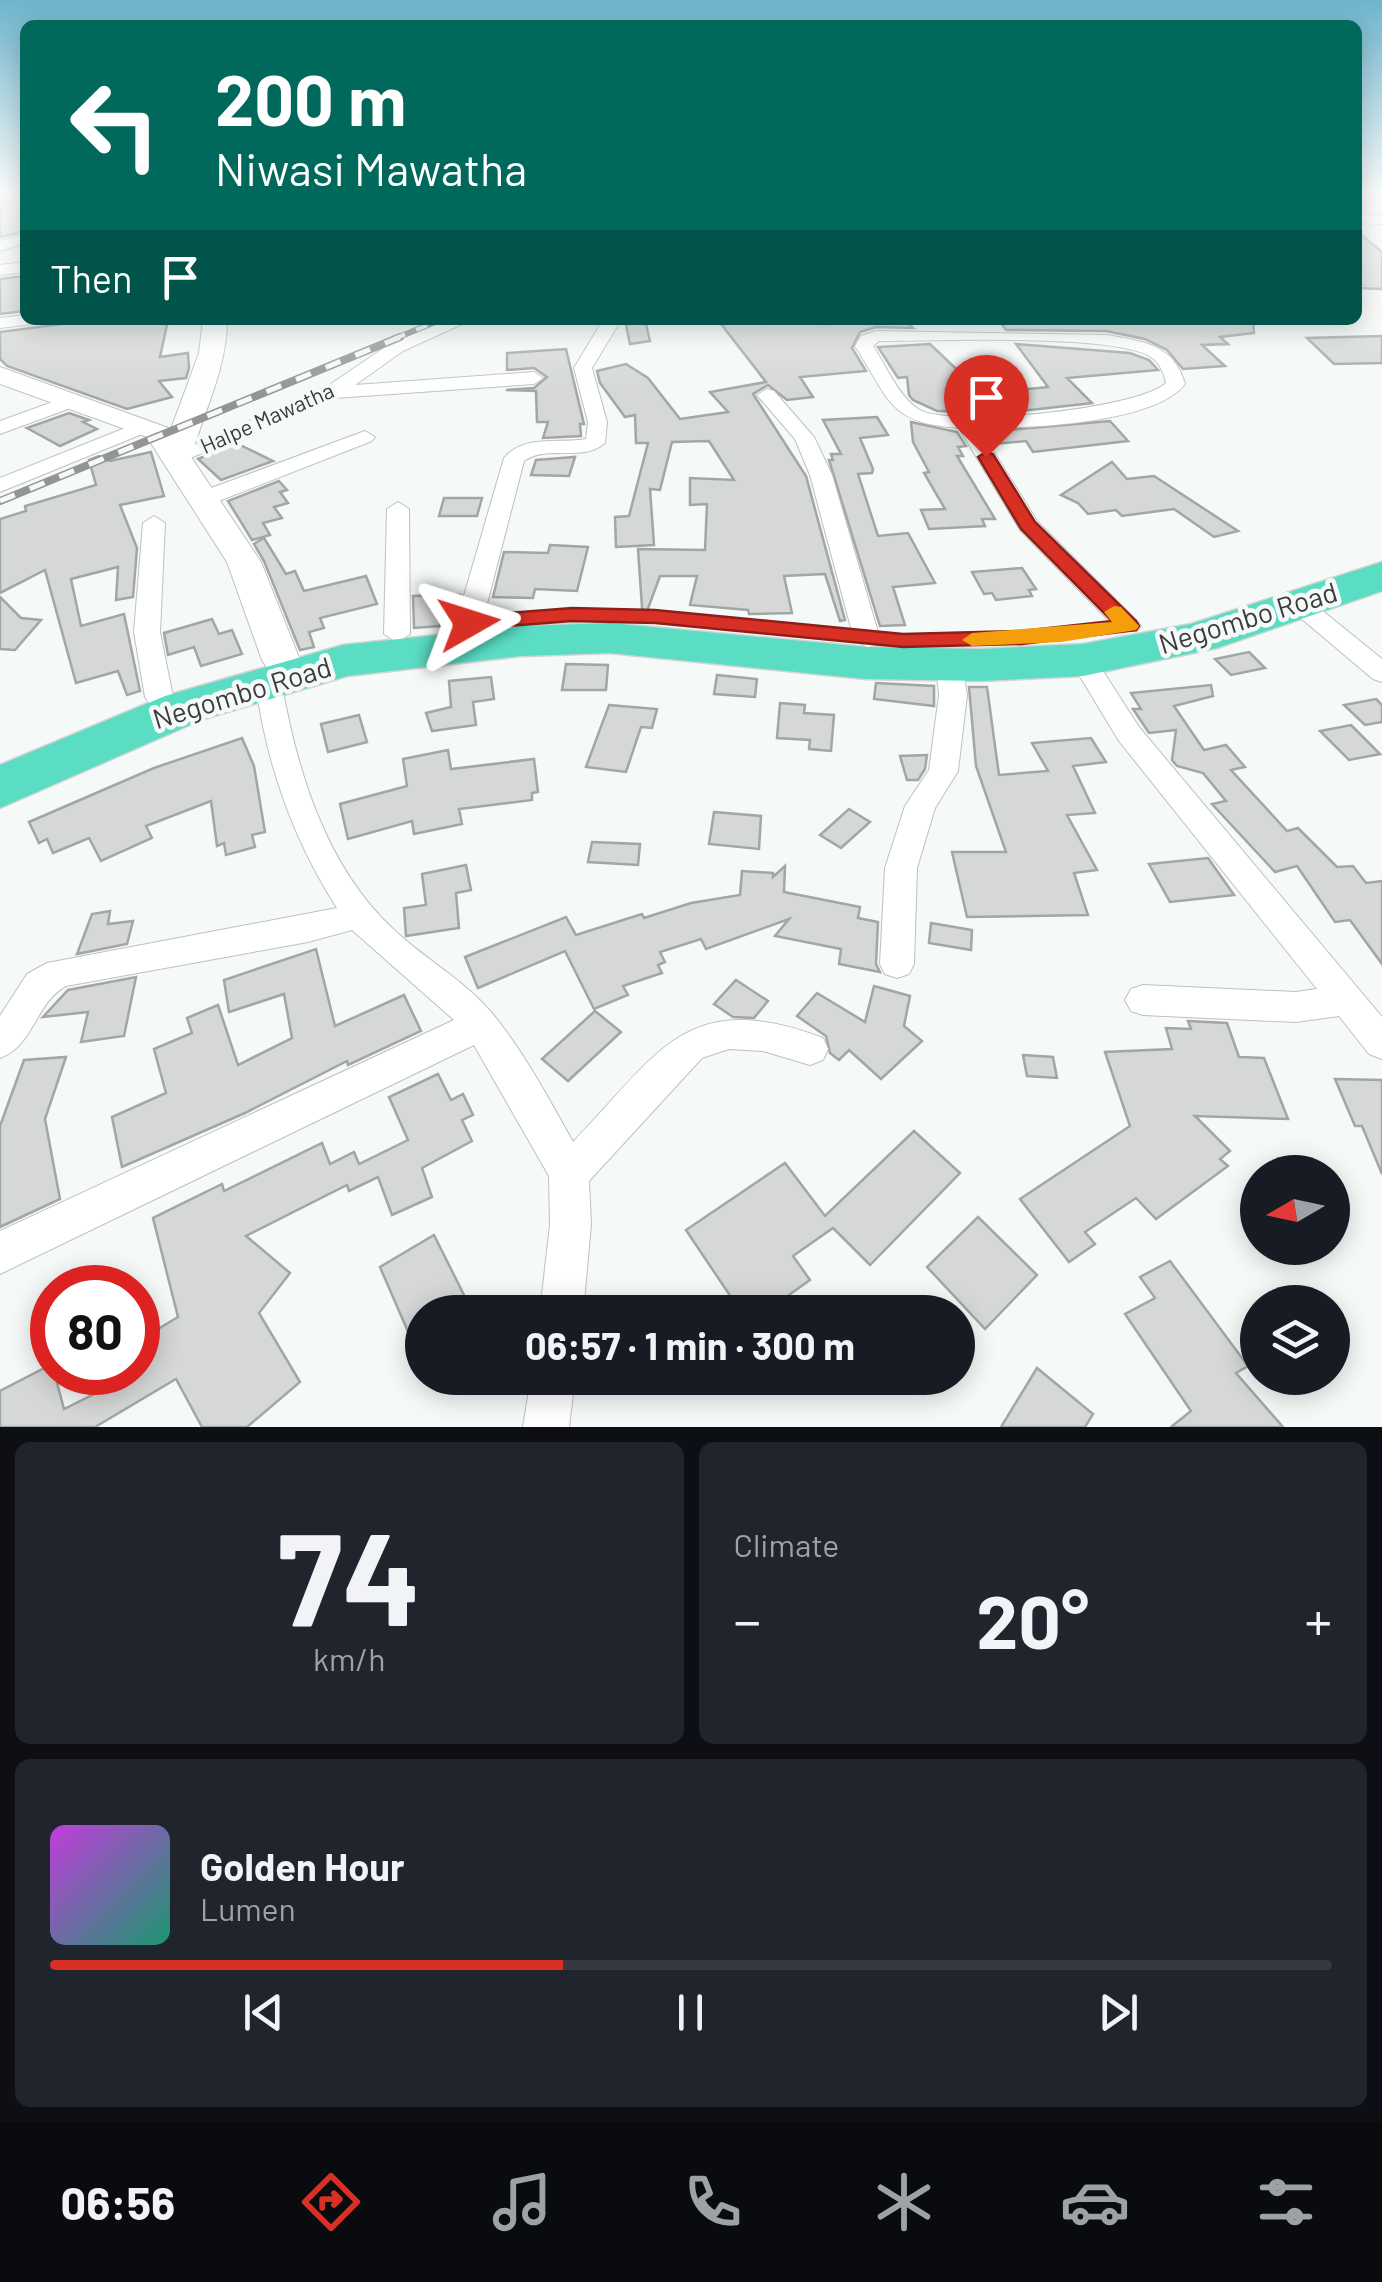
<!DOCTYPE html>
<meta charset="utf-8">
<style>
:root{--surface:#171b24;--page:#20242c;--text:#f1f3f6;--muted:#9ea1a6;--line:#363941;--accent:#d93025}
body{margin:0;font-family:Barlow,sans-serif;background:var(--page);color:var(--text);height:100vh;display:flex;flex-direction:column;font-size:38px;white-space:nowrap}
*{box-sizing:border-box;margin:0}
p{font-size:32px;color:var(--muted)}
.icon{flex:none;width:55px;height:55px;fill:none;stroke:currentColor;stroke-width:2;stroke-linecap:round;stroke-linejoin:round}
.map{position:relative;height:1427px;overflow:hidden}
.sheet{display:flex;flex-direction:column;gap:15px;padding:15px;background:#0d0f14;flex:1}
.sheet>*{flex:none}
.hud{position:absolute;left:20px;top:20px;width:1342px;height:305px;border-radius:15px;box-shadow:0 5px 25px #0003;background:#00695c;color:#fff;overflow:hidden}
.needle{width:65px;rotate:261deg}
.fabs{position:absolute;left:1240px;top:1155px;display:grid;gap:20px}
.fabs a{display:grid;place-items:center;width:110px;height:110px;border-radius:50%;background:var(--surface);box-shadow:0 5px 25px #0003;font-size:50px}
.speed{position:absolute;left:30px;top:1265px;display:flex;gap:20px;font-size:50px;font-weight:700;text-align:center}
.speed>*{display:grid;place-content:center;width:130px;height:130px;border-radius:50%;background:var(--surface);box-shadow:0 5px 25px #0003;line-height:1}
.speed .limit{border:15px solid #d22;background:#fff;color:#111}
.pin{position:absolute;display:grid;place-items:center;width:85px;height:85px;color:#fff;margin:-102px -42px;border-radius:50% 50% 50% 0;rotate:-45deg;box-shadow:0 0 10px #0007}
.pin .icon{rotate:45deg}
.me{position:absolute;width:110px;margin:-55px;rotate:84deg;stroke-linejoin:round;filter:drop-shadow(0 0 8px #0008)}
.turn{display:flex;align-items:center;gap:35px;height:210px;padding:0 30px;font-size:45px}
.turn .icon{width:130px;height:130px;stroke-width:2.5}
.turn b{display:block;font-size:70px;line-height:85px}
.then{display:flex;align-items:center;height:95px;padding:0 30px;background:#0003;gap:20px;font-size:38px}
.big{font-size:75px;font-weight:700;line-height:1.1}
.sheet .card{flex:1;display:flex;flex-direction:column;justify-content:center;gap:15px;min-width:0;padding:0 35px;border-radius:15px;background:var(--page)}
.sheet .dial{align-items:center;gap:0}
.dial b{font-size:130px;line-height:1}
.song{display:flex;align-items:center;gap:30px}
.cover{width:120px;height:120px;border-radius:15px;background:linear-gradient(135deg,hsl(290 70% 55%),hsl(160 70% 35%))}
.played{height:10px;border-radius:5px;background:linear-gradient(90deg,var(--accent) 40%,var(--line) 40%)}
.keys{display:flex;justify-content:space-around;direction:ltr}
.heat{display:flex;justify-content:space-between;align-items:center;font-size:55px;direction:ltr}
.sheet .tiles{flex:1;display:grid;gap:15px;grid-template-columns:1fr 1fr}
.card:last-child{grid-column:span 2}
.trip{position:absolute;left:405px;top:1295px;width:570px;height:100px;border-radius:50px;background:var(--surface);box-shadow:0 5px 25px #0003;font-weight:700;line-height:100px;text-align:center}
.tab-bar{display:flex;height:160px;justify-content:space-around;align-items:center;background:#090b0e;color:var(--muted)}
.tab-bar .icon{width:70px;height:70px}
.tab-bar .on{color:var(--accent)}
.tab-bar b{font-size:45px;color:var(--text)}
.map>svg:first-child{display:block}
</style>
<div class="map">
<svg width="1382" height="1427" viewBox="0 0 1382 1427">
<rect width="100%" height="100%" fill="#f5f9f8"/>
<g fill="#d5d8d7" stroke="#a2a6a5" stroke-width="2.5">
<polygon points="25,194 25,231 0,237 0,205"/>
<polygon points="1358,232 1382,252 1382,289 1358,288"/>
<polygon points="25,276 25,311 0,314 0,279"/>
<polygon points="92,320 168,320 160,357 188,353 189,368 186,378 159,381 172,397 127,409 7,366 0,359 0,332"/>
<polygon points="625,320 645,320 650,341 630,344"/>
<polygon points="718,320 820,320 824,324 904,320 913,328 876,327 860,332 852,348 866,371 800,377 813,397 787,400 768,385 753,394 806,476 845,620 840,621 825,574 784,576 792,613 749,614 748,610 690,605 697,576 660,576 643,622 638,549 705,550 707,504 690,505 690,478 734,480 709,441 672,442 660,490 650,489 654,545 616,547 615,517 629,516 648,443 636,443 635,415 625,417 600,383 597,371 626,364 648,378 680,419 728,412 710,392 766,382"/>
<polygon points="999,320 1253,320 1254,333 1220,337 1228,344 1202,345 1225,366 1183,369 1167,350 1145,339 1106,331 1006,330"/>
<polygon points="1382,336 1382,363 1334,364 1307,338"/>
<polygon points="930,344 974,386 996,386 998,392 1048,387 1016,344 1130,353 1149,360 1158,370 1067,378 1092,403 1084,404 1003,413 937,411 913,400 909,395 907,377 898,378 878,347"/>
<polygon points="566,349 584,424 580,424 581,436 543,438 548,422 537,422 536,391 506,390 534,388 547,377 534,368 507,370 507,353"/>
<polygon points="69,413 89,420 83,422 97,429 60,446 27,428"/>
<polygon points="877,417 888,435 860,438 873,469 872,473 858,474 878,536 908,533 935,583 893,587 905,625 880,626 829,460 833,460 831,454 841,454 823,420"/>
<polygon points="1110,421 1128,441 1033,452 1026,441 993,444 986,432"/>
<polygon points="911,422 957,432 966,446 958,447 963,456 957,456 995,519 982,519 985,526 929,529 921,510 945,509 924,473 929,472 913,442"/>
<polygon points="236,443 273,461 221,480 198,459"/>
<polygon points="151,452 164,496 120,505 137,548 133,597 116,600 118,567 71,579 81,626 124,614 140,691 127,695 118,671 76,683 45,570 0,593 0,519 26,511 25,506 96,485 89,460 99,456 110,461"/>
<polygon points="575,457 569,476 531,475 536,460"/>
<polygon points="1112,462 1127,479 1154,476 1238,531 1214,537 1174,509 1122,516 1116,510 1088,514 1078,503 1061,495"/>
<polygon points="279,481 287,490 280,492 288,503 274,507 282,518 263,523 270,535 252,540 228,501"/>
<polygon points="444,498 482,498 477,516 439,516"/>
<polygon points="264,538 286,574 295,571 304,591 366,576 377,604 320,618 324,628 309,632 314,647 300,650 264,561 254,544"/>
<polygon points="550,545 588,547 577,591 535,589 533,598 493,597 504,552 548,553"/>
<polygon points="1022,568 1036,589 1029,590 1032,596 996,600 992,593 984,594 972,572"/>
<polygon points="443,595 460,595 453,618 441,619 440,626 414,628 413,596"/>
<polygon points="0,597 21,618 41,620 15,650 0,649"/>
<polygon points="212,619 219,634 232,630 242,654 201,666 194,647 168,655 164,633"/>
<polygon points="1249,652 1265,668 1231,675 1215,659"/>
<polygon points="566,664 608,665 606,690 562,690"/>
<polygon points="717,675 757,679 755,697 714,694"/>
<polygon points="491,677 494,699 473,702 476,725 432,731 426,713 451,707 449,681"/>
<polygon points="876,683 934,686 934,706 874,699"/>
<polygon points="1211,685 1213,696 1174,706 1204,750 1226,745 1245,767 1231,770 1287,831 1298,828 1337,867 1353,866 1366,883 1382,881 1382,964 1350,920 1335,922 1297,866 1275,872 1212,804 1226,801 1203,773 1177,766 1172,760 1176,730 1149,733 1133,709 1141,709 1131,693"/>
<polygon points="969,687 987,687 999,775 1048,771 1032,743 1091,738 1106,762 1073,766 1095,813 1067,815 1097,870 1074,873 1088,915 967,917 952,852 1006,852 976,766"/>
<polygon points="1376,699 1382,705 1382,722 1365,725 1344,705"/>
<polygon points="780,703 805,705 804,713 834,715 831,751 809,749 810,740 777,738"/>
<polygon points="609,705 657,709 652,728 641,727 626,772 586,767"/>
<polygon points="359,715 367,742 328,752 321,724"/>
<polygon points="1351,725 1380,754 1349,760 1320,731"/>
<polygon points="242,738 254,766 265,832 252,835 255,847 226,855 224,843 217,846 211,801 146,826 152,838 101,861 89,838 53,853 47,839 39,843 29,822 154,768"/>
<polygon points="448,750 451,769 534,759 538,792 532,793 532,800 459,809 462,824 414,834 412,821 348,839 340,804 407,786 403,759"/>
<polygon points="927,755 925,769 918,780 907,780 900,756"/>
<polygon points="849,809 870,822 841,848 820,835"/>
<polygon points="714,812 761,816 759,849 709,844"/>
<polygon points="592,842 640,844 638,865 588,862"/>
<polygon points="1208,858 1234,895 1170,902 1149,864"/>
<polygon points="466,865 471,890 456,893 459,928 406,936 404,908 426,905 422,874"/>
<polygon points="785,866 784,892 860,907 858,918 878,922 876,964 880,972 839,964 841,949 775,936 789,919 706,949 701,939 660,952 665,962 658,965 662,973 623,986 628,995 594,1009 565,951 478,988 465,957 566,917 576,935 642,914 644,918 691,903 740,895 742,871 773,873 773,877"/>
<polygon points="110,911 108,924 133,921 127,944 77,954 92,914"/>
<polygon points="931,923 972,930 971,950 929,943"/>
<polygon points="316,949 335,1026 404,995 421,1031 348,1065 347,1061 245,1113 122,1167 112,1117 166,1093 154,1049 192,1033 187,1018 218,1005 238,1065 292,1038 284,994 229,1012 224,980"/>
<polygon points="136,977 124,1036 81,1042 88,1012 43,1017 68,990"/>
<polygon points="736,980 768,1001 754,1018 733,1017 714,1004"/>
<polygon points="874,986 910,996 904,1026 922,1041 881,1079 849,1050 839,1060 830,1053 826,1036 797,1016 817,993 865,1022"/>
<polygon points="595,1011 621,1032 568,1081 542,1059"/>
<polygon points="1188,1021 1227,1023 1239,1057 1264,1058 1288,1119 1195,1116 1230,1151 1220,1159 1228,1166 1156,1219 1136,1198 1085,1232 1095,1244 1069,1262 1020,1199 1130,1126 1105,1052 1172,1049 1166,1028 1191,1029"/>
<polygon points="1023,1055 1053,1057 1057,1078 1027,1076"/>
<polygon points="66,1057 45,1119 60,1199 0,1227 0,1126 24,1060"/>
<polygon points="438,1074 451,1100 463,1094 473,1115 462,1120 472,1141 422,1168 432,1197 392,1215 378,1177 349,1191 347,1185 246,1236 290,1273 259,1313 300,1382 247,1427 202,1427 176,1379 95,1427 0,1427 0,1391 52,1364 64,1409 138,1372 138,1341 178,1317 153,1218 222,1184 224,1191 322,1143 330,1164 354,1152 359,1164 408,1140 389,1097"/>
<polygon points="1335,1079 1382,1080 1382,1174 1362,1126 1355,1126"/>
<polygon points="914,1131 960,1173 870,1265 833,1228 793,1256 810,1280 765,1312 741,1312 686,1230 785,1163 825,1216"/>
<polygon points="978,1217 1037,1275 985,1329 927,1267"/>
<polygon points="434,1235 467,1301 449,1312 422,1312 422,1364 380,1267"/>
<polygon points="1170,1261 1248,1366 1236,1373 1283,1427 1171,1427 1191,1411 1125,1314 1155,1298 1140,1277"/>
<polygon points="1037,1368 1093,1414 1085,1427 1001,1427"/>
</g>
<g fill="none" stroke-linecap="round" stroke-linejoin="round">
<g stroke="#bdc1c0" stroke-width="2">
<g id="street">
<polygon points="0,194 20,194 0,202"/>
<polygon points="1358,215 1382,216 1382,224 1358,223"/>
<polygon points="25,234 25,243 0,251 0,241"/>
<polygon points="25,262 25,272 0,275 0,265"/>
<polygon points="25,315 25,320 36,320 33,324 0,328 0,318"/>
<polygon points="447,320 471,320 403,351 355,385 534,372 543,378 534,384 335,398 183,461 176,463 166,457 325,388 391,343"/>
<path d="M 603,320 L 621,320 L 592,368 L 607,422 L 605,443 C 582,463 548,444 524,461 L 482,623 L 469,631 L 460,628 L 456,623 L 504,458 C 525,434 558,444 586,439 L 588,422 L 574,368 Z"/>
<path d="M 876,331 L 1106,335 C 1142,341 1174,344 1185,384 C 1154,424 1029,428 979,428 L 1037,521 L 1137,621 L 1141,626 L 1137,631 L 1119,631 L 1020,530 L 959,428 C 888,423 890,400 855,346 L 861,336 ZM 879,341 C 929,341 1115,333 1151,357 C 1160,363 1164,373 1166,383 C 1139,409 950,429 918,409 C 898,395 886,366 873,346 Z"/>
<polygon points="767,389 774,391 814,437 832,475 880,639 876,645 867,647 854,639 810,475 795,439 757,395"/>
<polygon points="69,396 76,398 76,406 0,434 0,421"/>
<polygon points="145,420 155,426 152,430 0,492 0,478"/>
<polygon points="365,431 375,437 372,441 211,504 195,504 192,499 195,494"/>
<polygon points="398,502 409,509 410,634 397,642 384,634 387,509"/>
<polygon points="154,516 165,523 160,632 173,697 169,703 149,703 145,697 134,632 143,523"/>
<polygon points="1299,597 1308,599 1382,659 1382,682 1373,679 1290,609 1287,604"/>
<polygon points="1083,652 1092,654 1139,727 1382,1017 1382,1059 1369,1054 1339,1016 1296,1022 1143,1015 1131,1011 1125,1000 1131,989 1143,985 1296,992 1317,989 1119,741 1070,660"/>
<polygon points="949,657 962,665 967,695 958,771 935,808 917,868 914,964 909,974 897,978 885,974 880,964 885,868 905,806 929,770 939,695 936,665"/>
<path d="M 268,671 L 281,680 C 296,768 325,865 392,928 C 423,958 463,979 491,1012 C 523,1050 549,1099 573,1142 C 660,1052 686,987 823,1038 L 828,1049 L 823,1060 L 810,1065 L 763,1051 L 729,1049 L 702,1058 L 589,1181 L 591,1225 L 583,1312 L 540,1312 L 550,1225 L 549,1176 L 474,1045 L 0,1274 L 0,1231 L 454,1020 L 352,930 L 308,942 L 66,986 C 35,1003 34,1046 0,1058 L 0,1016 L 27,974 L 47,963 L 337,908 C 292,838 266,762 255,680 Z"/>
<polygon points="531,1378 575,1378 569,1427 523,1427"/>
</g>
</g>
<g stroke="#bdc1c0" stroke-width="2">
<path id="secondary" d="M 203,320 L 227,320 C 227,368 204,411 191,457 L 261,562 L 300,660 L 294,669 L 281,672 L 268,669 L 262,660 L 227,562 L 147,437 L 0,384 L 0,367 L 171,429 L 199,353 Z"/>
</g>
<g stroke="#d4d4d4" stroke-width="3">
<polygon id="highway" points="1382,562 1382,591 1217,648 1083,676 981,681 866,679 610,653 522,656 347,676 201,720 0,808 0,765 165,696 343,645 522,626 610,623 866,647 981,649 1083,644 1191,624"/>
</g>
<use href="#street" fill="#fff" fill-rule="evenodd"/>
<use href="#secondary" fill="#fff" fill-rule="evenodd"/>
<use href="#highway" fill="#5bddc4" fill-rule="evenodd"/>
<g stroke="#939595" stroke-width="6">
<polyline id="rail-far1" points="394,339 440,320"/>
</g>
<g stroke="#939595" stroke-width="8">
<polyline id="rail" points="0,501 400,337"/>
</g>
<use href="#rail-far1" stroke="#f5f9f8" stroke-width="4" stroke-dasharray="12" stroke-linecap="butt"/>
<use href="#rail" stroke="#f5f9f8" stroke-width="5" stroke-dasharray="16" stroke-linecap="butt"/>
</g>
<linearGradient id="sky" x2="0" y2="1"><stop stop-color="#6db4cc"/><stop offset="0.49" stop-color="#fafcfc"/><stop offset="1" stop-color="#fafcfc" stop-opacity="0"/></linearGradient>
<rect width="1382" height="394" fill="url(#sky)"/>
<polygon fill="#d93025" stroke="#8d1f18" stroke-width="2.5" points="986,452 993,454 1035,522 1136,621 1139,626 1136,630 1022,644 903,647 655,623 572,621 469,629 459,623 469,616 572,608 655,610 903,634 1022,631 1112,621 1021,529 978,457"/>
<polygon fill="#f59e0b" points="1114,606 1121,607 1139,626 1136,630 1061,642 972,646 962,640 972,633 1112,622 1104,612"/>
<g text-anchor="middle" stroke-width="9" stroke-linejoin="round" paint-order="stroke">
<g font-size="22" fill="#3b3c3c" stroke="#f5f9f8">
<text transform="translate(267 418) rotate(-24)" y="8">Halpe Mawatha</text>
</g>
<g font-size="28" fill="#3b3c3c" stroke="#f5f9f8">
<text transform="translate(1248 618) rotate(-17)" y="10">Negombo Road</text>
<text transform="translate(242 693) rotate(-17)" y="10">Negombo Road</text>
</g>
</g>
</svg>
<div class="fabs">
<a><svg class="needle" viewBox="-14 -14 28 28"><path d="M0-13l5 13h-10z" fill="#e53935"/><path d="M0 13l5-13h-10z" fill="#9ea1a6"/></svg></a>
<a><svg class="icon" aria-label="layers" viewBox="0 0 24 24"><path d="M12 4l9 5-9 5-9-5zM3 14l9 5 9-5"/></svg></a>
</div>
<div class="speed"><div class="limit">80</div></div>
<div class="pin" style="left:986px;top:457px;background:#d93025"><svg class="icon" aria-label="arrive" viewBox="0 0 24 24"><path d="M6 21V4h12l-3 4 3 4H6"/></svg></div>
<svg class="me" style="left:469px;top:623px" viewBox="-20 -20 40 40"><path d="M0-17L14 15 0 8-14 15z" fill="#d93025" stroke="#fff" stroke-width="4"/></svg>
<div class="trip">06:57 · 1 min · 300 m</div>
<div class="hud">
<div class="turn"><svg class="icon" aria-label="left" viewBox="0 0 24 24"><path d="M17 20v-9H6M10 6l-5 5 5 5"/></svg><div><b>200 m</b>Niwasi Mawatha</div></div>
<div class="then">Then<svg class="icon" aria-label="arrive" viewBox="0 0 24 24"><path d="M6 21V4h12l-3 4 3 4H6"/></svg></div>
</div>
</div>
<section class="sheet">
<div class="tiles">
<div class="card dial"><b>74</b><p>km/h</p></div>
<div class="card"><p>Climate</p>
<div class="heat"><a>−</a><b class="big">20°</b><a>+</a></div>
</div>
<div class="card">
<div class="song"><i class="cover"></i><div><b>Golden Hour</b><p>Lumen</p></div></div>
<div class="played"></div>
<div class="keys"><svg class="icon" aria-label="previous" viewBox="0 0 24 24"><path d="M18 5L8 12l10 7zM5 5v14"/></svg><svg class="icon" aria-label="pause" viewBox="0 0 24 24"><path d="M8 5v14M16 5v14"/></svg><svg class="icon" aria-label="next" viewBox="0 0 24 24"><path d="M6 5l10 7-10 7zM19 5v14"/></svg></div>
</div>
</div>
</section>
<nav class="tab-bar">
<b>06:56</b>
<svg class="icon on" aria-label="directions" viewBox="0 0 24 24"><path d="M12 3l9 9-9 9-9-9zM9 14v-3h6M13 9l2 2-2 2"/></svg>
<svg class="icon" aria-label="music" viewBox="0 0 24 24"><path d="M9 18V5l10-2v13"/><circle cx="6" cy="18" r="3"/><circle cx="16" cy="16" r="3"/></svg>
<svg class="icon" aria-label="phone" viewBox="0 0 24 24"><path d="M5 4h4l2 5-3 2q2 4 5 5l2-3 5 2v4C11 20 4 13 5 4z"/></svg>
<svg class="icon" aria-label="climate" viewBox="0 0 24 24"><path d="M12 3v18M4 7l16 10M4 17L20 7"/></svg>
<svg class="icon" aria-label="car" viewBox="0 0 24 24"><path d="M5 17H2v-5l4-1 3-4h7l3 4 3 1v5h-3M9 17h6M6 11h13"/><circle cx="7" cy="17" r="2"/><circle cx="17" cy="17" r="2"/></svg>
<svg class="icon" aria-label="filters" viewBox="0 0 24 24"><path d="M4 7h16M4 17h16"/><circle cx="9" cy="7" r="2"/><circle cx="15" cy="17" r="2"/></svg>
</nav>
